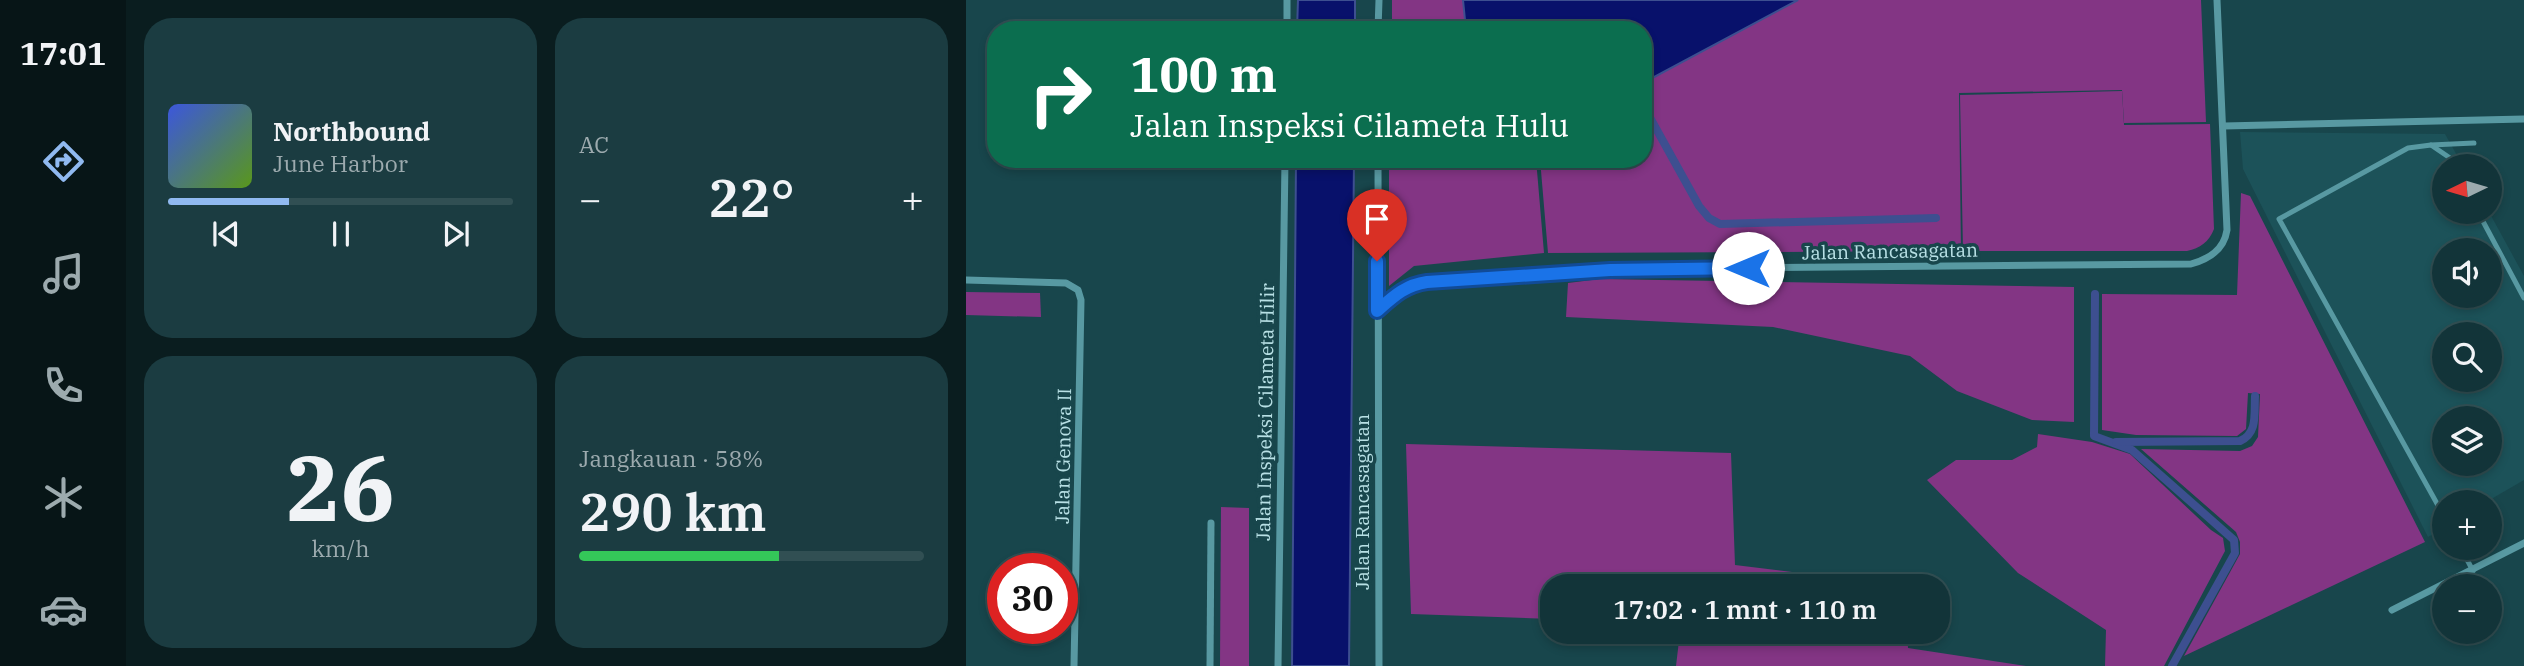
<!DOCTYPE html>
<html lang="id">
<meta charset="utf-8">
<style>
:root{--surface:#123439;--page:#1b3c41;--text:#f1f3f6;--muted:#9caaae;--line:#314f53;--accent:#90b9f0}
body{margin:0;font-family:"IBM Plex Serif",serif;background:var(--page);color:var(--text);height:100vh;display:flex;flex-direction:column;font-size:26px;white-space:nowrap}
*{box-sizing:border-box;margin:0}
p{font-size:23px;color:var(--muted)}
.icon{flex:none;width:38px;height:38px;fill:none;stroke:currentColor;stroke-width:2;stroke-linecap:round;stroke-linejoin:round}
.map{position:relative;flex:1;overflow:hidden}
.sheet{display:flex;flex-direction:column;gap:18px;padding:18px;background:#0a1d1f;width:840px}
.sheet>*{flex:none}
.hud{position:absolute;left:21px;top:21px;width:665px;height:147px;border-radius:28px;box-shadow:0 4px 10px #0003,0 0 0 2px var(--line);background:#0b6e4f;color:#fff;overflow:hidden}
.needle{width:46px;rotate:265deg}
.buttons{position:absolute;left:1466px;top:154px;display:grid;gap:14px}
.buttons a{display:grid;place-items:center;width:70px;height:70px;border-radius:50%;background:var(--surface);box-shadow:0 4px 10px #0003,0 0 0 2px var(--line);font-size:35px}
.speed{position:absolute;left:21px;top:553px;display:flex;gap:14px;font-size:35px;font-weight:700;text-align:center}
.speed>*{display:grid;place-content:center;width:91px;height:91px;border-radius:50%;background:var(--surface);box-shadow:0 4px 10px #0003,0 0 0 2px var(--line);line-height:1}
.speed .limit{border:10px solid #d22;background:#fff;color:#111}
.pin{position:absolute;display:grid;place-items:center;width:60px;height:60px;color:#fff;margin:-72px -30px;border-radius:50% 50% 50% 0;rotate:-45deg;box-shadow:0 0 7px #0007}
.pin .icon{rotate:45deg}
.me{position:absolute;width:77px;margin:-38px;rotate:270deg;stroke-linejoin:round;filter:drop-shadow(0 0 5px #0008)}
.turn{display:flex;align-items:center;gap:24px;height:147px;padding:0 28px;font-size:32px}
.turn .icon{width:91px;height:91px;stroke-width:2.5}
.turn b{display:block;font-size:49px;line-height:60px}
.big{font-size:52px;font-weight:600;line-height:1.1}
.sheet .tile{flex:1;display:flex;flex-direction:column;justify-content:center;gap:10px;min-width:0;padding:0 24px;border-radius:28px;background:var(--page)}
.sheet .dial{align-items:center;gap:0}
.dial b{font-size:91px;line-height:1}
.song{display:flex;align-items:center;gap:21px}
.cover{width:84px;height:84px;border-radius:10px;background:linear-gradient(135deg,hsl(230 70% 55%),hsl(90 70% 35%))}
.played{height:7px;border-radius:4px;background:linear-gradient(90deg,var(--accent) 35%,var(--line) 35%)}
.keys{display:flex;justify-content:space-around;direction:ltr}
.heat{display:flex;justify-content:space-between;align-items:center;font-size:38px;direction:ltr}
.charge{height:10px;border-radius:5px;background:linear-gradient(90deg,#34c759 58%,var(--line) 0)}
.sheet .tiles{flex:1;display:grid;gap:18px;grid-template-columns:repeat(2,1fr)}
.trip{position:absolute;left:574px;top:574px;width:410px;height:70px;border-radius:28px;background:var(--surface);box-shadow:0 4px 10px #0003,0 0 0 2px var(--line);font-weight:600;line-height:70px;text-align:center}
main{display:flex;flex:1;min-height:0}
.dock{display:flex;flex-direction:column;width:126px;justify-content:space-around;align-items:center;background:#071517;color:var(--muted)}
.dock .icon{width:49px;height:49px}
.dock .active{color:var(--accent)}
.dock b{font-size:32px;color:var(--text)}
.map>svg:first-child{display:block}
</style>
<main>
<nav class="dock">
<b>17:01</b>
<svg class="icon active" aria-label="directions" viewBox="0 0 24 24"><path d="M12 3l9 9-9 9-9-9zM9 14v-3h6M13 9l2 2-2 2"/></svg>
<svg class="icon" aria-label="music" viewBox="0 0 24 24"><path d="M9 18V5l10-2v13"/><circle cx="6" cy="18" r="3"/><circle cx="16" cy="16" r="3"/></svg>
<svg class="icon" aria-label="phone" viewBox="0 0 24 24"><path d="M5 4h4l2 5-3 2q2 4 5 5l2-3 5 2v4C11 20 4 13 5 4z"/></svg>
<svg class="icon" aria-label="climate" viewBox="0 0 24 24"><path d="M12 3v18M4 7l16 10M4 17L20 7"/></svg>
<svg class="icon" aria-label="car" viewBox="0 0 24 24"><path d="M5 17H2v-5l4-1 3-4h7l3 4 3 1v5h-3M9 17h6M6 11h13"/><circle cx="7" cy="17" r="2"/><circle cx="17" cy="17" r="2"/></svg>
</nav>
<section class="sheet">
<div class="tiles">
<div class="tile">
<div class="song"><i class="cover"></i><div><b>Northbound</b><p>June Harbor</p></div></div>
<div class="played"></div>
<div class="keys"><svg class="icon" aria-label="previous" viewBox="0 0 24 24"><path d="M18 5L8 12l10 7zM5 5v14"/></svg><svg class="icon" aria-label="pause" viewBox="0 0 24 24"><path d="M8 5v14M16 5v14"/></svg><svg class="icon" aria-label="next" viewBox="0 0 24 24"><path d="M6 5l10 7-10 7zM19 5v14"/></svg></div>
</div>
<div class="tile"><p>AC</p>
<div class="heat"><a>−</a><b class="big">22°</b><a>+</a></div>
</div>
<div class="tile dial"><b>26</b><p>km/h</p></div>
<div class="tile"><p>Jangkauan · 58%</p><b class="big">290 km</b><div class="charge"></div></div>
</div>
</section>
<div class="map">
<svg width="1558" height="666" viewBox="0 0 1558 666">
<rect width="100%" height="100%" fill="#18464c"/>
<path fill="#1c5259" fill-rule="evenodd" d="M 1274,132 L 1479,134 L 1497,166 L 1479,166 L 1479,212 L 1523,212 L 1558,276 L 1558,480 L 1520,502 L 1479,502 L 1479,527 L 1462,537 L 1277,169 ZM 1479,250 L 1524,250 L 1524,296 L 1479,296 ZM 1479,334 L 1524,334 L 1524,380 L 1479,380 ZM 1479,418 L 1524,418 L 1524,464 L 1479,464 Z"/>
<g fill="#833584">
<polygon points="426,0 1235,0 1240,122 1158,123 1156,90 993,93 995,251 582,253 574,159 677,159 677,30 426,30"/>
<path d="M 1156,91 L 1158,125 L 1244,124 L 1248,229 C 1243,242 1234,248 1221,251 L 997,251 L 994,95 Z"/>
<polygon points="423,159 570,159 578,253 448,266 423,286"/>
<polygon points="1275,193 1284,196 1459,542 1218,656 1274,554 1274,542 1270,532 1175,449 1274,451 1286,446 1292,437 1294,394 1282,393 1280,429 1271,436 1170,435 1136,430 1136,294 1271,295"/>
<polygon points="634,279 1108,287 1108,422 1066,420 991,391 944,356 807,327 600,317 602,283"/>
<polygon points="0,292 74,293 75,317 0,315"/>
<polygon points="1072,434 1126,442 1164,454 1245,530 1257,538 1259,551 1198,666 1139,666 1140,630 1052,573 961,480 990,460 1046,460 1071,447"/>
<polygon points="440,444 765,453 769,565 938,586 586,586 586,619 445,614"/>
<polygon points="255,507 283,508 283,666 254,666"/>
<polygon points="714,632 941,632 942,648 1060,666 710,666"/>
</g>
<g fill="#08116b" stroke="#3d4f90" stroke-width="2">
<polygon points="332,0 389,0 389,30 331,30"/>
<polygon points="497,0 832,0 677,83 677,30 500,30"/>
<polygon points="330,159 388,159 383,666 326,666"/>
</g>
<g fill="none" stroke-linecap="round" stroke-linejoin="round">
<g stroke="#3d4f90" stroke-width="8">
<polyline points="677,105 733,206 743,218 754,224 970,218"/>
<polyline points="1129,294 1128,436 1166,450 1268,540 1269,553 1206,666"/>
<path d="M 1150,442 L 1274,441 C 1292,433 1288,414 1289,396"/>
</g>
<g stroke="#5899a2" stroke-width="5">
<polyline points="1465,145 1508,143"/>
<polyline points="1512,212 1558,298"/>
<polyline points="1479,518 1313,219 1442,148 1465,145 1484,158 1488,166"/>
<polyline points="1495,548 1507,571"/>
</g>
<g stroke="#5899a2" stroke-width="7">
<polyline points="321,30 321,0"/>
<polyline points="412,30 413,0"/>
<polyline points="1258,126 1558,119"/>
<polyline points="412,159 413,666"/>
<polyline points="0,280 100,283 112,290 115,300 108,666"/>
<path d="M 411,311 L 435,290 L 448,284 L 644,269 L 1225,264 C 1243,259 1258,250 1261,230 L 1251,0"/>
<polyline points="1426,610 1558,543"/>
<polyline points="244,666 245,523"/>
<polyline points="312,666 319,159"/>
</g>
</g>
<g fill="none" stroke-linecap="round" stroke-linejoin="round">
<g stroke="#114b97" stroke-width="18">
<path id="route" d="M 411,261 L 411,311 C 427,297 439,285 461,282 L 644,270 L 782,268"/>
</g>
<use href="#route" stroke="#1a73e8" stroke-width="12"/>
</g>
<g text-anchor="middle" stroke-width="7" stroke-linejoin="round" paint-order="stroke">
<g font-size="19" fill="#b8e0e5" stroke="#18464c">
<text transform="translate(924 251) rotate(-1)" y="7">Jalan Rancasagatan</text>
<text transform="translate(299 412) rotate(-89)" y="7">Jalan Inspeksi Cilameta Hilir</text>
<text transform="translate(97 456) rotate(-89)" y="7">Jalan Genova II</text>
<text transform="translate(396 502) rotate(-90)" y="7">Jalan Rancasagatan</text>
</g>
</g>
</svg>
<div class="buttons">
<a><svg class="needle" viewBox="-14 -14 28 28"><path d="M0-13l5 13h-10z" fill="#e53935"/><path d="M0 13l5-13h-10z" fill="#9caaae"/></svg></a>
<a><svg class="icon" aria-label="sound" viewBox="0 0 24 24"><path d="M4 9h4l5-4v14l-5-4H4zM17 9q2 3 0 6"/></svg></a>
<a><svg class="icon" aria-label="search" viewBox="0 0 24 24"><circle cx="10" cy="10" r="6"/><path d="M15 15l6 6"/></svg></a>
<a><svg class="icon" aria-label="layers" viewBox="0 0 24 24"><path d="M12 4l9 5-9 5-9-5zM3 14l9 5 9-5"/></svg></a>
<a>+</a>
<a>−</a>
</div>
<div class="speed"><div class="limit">30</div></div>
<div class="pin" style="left:411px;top:261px;background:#d93025"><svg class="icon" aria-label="arrive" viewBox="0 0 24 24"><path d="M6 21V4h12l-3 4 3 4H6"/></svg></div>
<svg class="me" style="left:782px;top:268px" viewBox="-20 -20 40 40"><circle r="19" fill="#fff"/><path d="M0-13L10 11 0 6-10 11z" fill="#1a73e8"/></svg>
<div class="trip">17:02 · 1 mnt · 110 m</div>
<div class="hud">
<div class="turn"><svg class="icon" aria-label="right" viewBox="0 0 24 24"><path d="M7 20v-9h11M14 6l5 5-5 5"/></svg><div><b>100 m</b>Jalan Inspeksi Cilameta Hulu</div></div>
</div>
</div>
</main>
